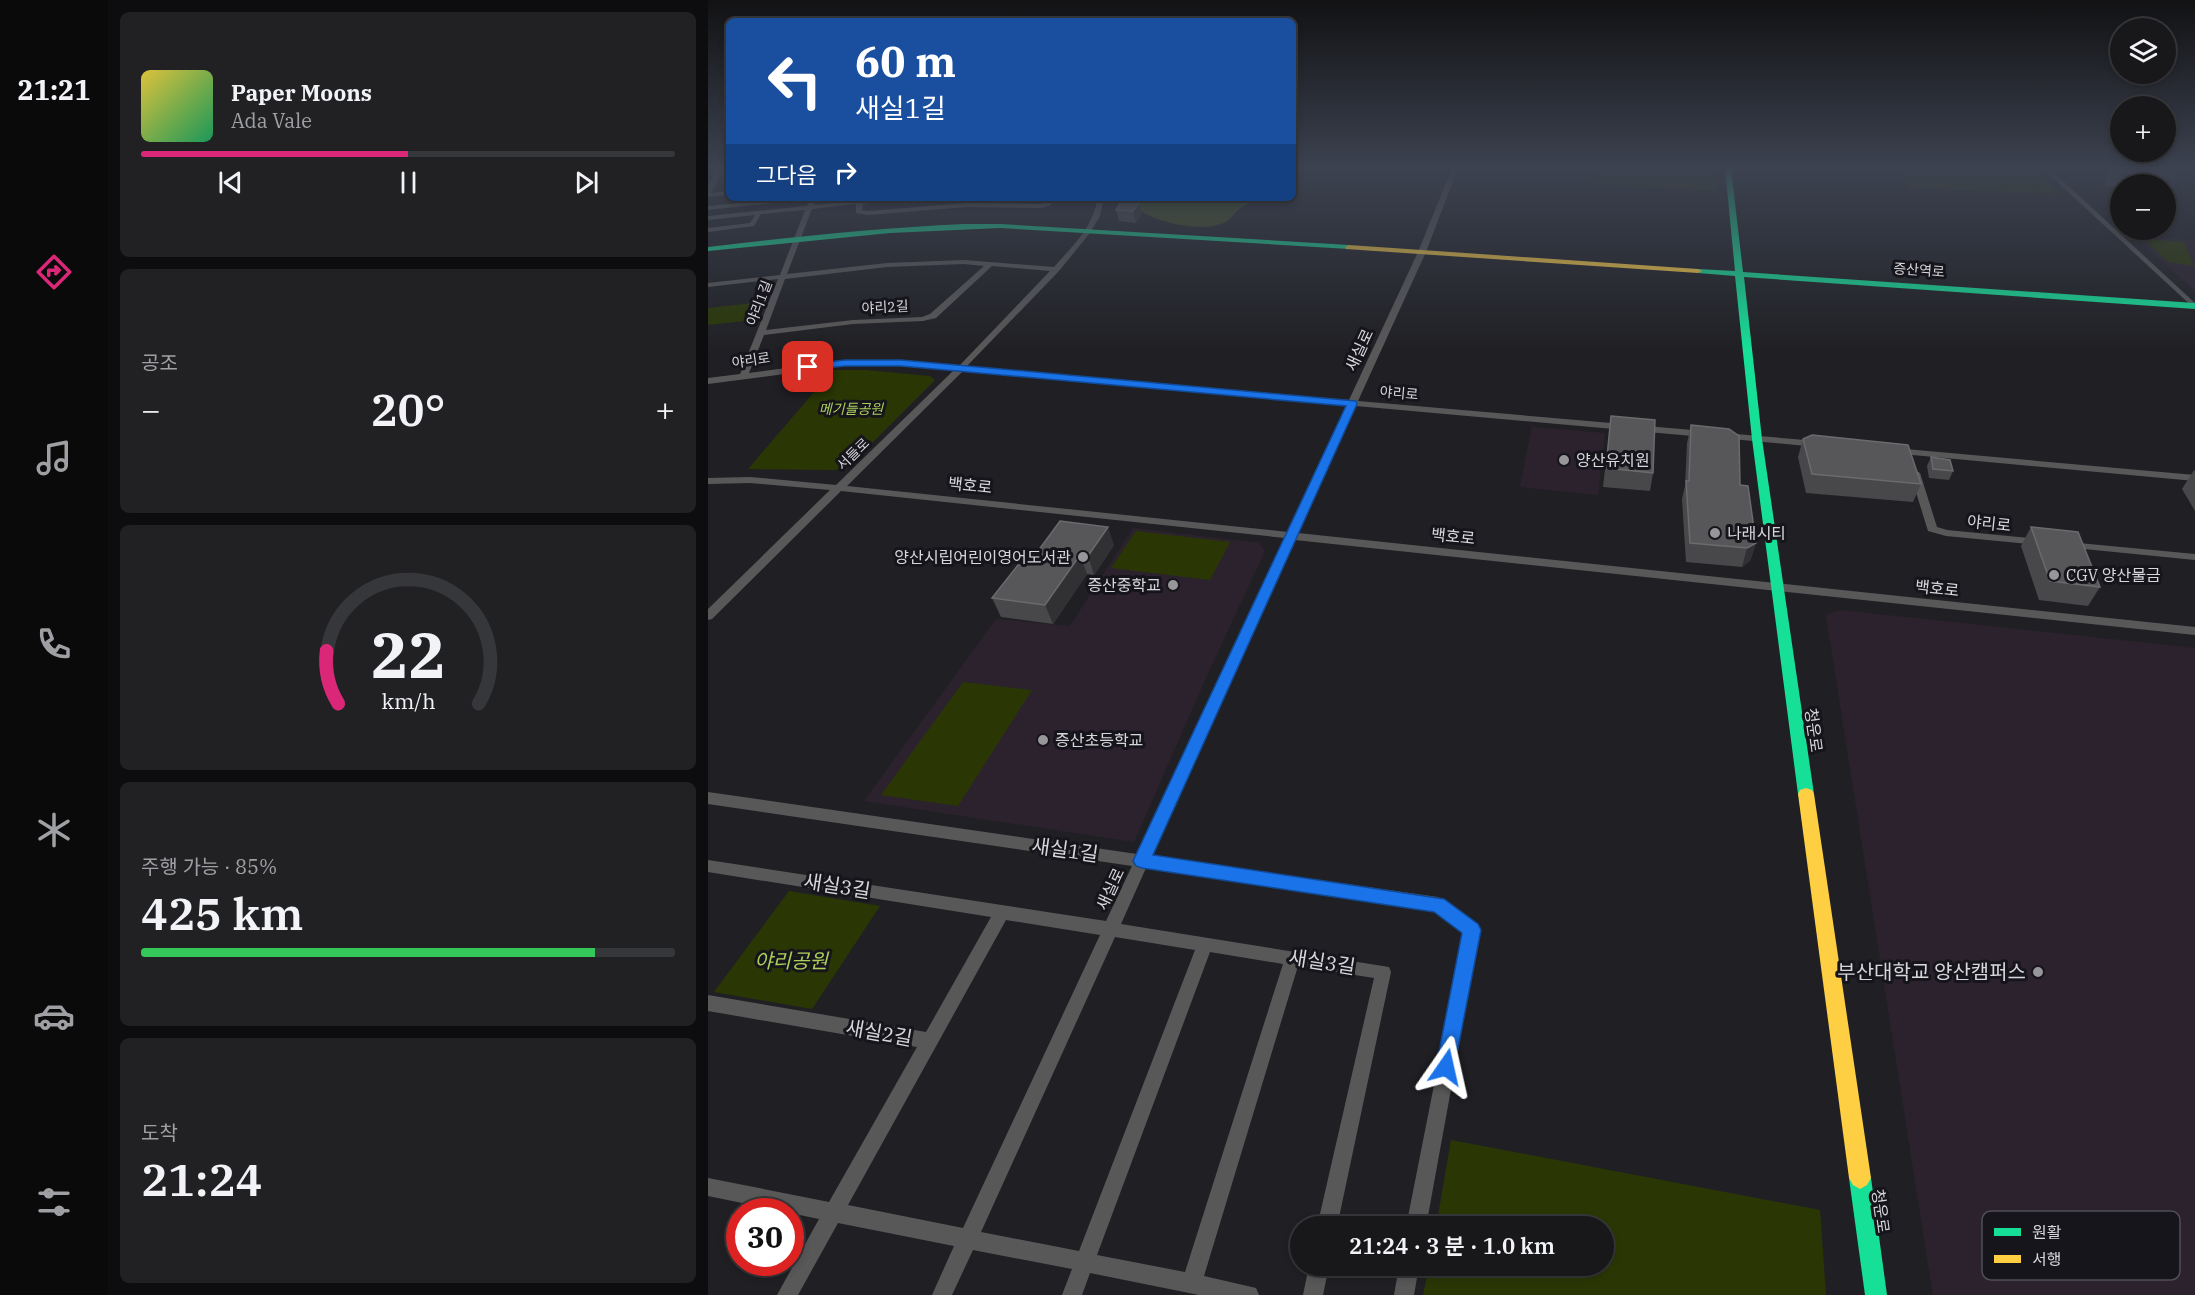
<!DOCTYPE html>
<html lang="ko">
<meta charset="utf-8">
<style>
:root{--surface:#18181b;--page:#212124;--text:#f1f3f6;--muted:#9fa0a3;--line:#36373a;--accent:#db2777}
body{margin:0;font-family:"IBM Plex Serif","Noto Sans KR",serif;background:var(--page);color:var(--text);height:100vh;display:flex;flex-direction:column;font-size:22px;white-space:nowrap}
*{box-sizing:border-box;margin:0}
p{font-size:20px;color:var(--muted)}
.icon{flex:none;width:33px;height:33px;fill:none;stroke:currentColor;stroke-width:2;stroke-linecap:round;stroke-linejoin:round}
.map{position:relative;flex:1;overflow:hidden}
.side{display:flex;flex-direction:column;gap:12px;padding:12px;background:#0d0d0f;width:600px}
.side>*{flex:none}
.hud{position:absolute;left:18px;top:18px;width:570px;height:183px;border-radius:9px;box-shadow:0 3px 9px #0003,0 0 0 2px var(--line);background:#1a4fa0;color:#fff;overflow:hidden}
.tools{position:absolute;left:1402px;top:18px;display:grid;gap:12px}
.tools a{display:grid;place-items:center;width:66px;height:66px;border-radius:50%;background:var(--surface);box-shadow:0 3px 9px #0003,0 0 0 2px var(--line);font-size:30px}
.speed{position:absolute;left:18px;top:1198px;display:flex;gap:12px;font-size:30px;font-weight:700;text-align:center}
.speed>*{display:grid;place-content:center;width:78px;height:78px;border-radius:50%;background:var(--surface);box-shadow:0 3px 9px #0003,0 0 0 2px var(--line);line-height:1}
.speed .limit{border:9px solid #d22;background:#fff;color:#111}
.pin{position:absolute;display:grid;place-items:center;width:51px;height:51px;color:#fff;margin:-26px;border-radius:12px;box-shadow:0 3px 9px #0006}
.me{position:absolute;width:66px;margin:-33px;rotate:11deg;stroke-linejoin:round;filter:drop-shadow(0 0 4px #0008)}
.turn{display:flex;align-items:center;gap:21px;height:126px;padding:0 30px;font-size:27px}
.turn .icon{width:78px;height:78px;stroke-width:2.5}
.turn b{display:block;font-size:42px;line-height:51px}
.then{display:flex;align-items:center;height:57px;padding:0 30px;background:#0003;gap:12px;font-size:22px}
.big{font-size:45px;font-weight:600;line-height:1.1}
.side .card{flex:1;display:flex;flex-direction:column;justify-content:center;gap:9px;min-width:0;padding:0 21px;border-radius:9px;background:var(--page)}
.side .dial{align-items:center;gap:0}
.dial svg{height:156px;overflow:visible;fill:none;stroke:var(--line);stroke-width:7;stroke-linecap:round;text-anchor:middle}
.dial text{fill:var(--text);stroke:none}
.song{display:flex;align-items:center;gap:18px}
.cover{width:72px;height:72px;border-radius:9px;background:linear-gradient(135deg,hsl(50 70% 55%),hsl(150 70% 35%))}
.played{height:6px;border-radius:3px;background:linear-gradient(90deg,var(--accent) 50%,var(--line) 50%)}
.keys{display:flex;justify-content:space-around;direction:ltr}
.heat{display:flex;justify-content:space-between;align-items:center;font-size:33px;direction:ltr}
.charge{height:9px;border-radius:4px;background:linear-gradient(90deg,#34c759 85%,var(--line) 0)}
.trip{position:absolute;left:582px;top:1216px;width:324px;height:60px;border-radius:30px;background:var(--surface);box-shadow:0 3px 9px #0003,0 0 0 2px var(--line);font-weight:600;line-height:60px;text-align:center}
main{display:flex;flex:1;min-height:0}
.menu{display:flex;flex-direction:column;width:108px;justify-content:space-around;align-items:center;background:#0a0a0b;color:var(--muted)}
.menu .icon{width:42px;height:42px}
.menu .active{color:var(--accent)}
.menu b{font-size:27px;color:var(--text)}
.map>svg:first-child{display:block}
</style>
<main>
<nav class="menu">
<b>21:21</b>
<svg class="icon active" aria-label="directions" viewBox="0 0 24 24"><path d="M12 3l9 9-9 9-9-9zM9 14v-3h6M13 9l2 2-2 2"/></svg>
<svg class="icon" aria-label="music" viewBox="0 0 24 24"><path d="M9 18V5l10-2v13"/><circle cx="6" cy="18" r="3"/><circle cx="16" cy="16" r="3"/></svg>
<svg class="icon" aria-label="phone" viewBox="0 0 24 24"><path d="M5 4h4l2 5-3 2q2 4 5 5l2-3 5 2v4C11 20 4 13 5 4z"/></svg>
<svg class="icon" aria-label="climate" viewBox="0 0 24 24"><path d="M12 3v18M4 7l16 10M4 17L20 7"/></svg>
<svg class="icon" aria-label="car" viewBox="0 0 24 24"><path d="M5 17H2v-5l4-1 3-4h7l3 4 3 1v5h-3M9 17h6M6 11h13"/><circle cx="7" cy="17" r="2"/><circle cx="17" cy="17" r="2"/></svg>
<svg class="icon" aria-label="filters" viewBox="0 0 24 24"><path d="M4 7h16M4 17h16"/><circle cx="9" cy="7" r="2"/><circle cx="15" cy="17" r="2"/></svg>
</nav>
<section class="side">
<div class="card">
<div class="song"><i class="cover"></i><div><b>Paper Moons</b><p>Ada Vale</p></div></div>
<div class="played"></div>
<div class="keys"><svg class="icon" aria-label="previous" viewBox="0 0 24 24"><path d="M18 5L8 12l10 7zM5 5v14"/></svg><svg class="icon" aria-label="pause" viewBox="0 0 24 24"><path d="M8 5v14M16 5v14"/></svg><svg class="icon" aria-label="next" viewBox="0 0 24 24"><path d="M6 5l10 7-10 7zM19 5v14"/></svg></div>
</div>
<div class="card"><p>공조</p>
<div class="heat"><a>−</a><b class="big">20°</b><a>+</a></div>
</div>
<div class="card dial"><svg viewBox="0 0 100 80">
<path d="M14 69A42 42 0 1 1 86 69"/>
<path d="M14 69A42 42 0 0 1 8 42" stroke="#db2777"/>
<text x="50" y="56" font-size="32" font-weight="700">22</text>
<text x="50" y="72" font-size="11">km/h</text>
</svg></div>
<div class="card"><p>주행 가능 · 85%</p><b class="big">425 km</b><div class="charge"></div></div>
<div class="card"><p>도착</p><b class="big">21:24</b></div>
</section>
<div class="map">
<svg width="1487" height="1295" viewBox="0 0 1487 1295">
<rect width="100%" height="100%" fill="#202024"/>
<g fill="#2c222e">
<polygon points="761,168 886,168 885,182 758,175"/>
<polygon points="1425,235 1487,240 1487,291"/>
<polygon points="824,427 897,433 890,495 812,487"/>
<polygon points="425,528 551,543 557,551 497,680 426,842 156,801 288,619 362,626"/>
<polygon points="1132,610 1487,648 1487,1295 1225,1295 1118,615"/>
</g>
<g fill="#2a3705">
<polygon points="890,168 1007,172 1008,191 888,184"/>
<polygon points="1190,168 1324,168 1351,194 1201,188"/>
<polygon points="1436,239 1476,242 1486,266 1460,262"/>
<polygon points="54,302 46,320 0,325 0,308"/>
<polygon points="125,370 158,370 222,376 227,380 142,465 127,470 40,469"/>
<polygon points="428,531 522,542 502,580 403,568"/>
<polygon points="255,682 324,690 250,806 173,795"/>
<polygon points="81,891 172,906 104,1009 6,992"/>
<polygon points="743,1140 1112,1210 1118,1295 715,1295 721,1266 896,1266 896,1227 728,1227"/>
</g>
<path fill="#415015" d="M 418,198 L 550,198 C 544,203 535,205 530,210 C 524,216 522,221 513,224 C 489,233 432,220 418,198 Z"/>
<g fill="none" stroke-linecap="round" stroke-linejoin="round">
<g fill="#595859" fill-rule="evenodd">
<polygon points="10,168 16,168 3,193 21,191 21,195 0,197 0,186"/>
<path d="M 744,168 L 750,168 L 718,252 L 650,401 L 996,431 L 1001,434 L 996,437 L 648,406 L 590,533 L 1487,627 L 1487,635 L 587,540 L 444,856 L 730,897 L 770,925 L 772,930 L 718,1227 L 698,1227 L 756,933 L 727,910 L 438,868 L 413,924 L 681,967 L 683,972 L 629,1227 L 609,1227 L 666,978 L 590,966 L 496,1276 L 548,1288 L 551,1295 L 491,1295 L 382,1273 L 374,1295 L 354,1295 L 364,1269 L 265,1250 L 244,1295 L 224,1295 L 246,1246 L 130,1223 L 90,1295 L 69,1295 L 111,1219 L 0,1196 L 0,1178 L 121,1202 L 209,1047 L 0,1011 L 0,995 L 218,1032 L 283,917 L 0,872 L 0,860 L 398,921 L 424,866 L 0,804 L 0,792 L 429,854 L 577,538 L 133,491 L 4,619 L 0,620 L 0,609 L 122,490 L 42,483 L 0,484 L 0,478 L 42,477 L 128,485 L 246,370 L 193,366 L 137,366 L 0,384 L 0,378 L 32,374 L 70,279 L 0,287 L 0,283 L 72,275 L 97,210 L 53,214 L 46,226 L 0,232 L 0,228 L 42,223 L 47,215 L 0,220 L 0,216 L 99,206 L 102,198 L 108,198 L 106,205 L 176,198 L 200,198 L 155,204 L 154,210 L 160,211 L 259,203 L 334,204 L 343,198 L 350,198 L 341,206 L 334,208 L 259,207 L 160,215 L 148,213 L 148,204 L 104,209 L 79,274 L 179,263 L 256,260 L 346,267 C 367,243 383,230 390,198 L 396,198 L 392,216 L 382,233 L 351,271 L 259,366 L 641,400 L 710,252 ZM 256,264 L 276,266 L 222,314 L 214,317 L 145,320 L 58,330 L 77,279 L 179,267 ZM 284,266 L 342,271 L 251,366 L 193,360 L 137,360 L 41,373 L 56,335 L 145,324 L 215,321 L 228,318 ZM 255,371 L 639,405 L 580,532 L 139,486 ZM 298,920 L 392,935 L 255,1228 L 140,1205 ZM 407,937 L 487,950 L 371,1251 L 273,1232 ZM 502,952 L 575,964 L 477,1272 L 389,1255 Z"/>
<polygon points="1334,168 1341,168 1487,303 1487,309"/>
<polygon points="80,198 76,202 0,210 0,206"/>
<polygon points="1016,433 1109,441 1114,444 1109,447 1013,438 1013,434"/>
<polygon points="1186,448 1487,475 1487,481 1183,453 1181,451"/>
<polygon points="1207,470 1212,473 1229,527 1239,530 1330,539 1335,542 1330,545 1238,536 1220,531 1202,473"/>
<polygon points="1360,542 1487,554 1487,560 1356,547 1355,545"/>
<polygon points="601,1266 621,1266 615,1295 595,1295"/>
<polygon points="691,1266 711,1266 706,1295 686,1295"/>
</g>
<g fill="#16e098" fill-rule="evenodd">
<polygon points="1017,168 1023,168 1035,272 1487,303 1487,309 1036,277 1054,439 1106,794 1104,798 1098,800 1092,798 1090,794 1044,439 1027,276 990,273 986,271 990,269 1027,271"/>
<path d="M 255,224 L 292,224 L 641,245 L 645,247 L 641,249 L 292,228 L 182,233 L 0,251 L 0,247 C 85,237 170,228 255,224 Z"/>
<polygon points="1152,1167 1159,1171 1163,1178 1179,1295 1157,1295 1141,1178 1145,1171"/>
</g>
<g fill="#ffcf43" fill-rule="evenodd">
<polygon points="641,245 990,269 994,271 990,273 638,249 637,247"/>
<polygon points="1098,788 1104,790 1106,794 1163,1178 1159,1185 1152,1189 1145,1185 1141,1178 1090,794 1092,790"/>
</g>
</g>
<g fill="#484749">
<polygon points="1403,168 1432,168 1425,184 1410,188 1396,186"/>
<polygon points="1441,168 1487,168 1487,173 1473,170 1458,199 1458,184 1433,184"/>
<polygon points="431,203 433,215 428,223 411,221 408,210"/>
<polygon points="903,416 945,473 942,491 895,487"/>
<polygon points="983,425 1032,485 1048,543 1042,561 1034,567 978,562 974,499 977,486 979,443"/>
<polygon points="1095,439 1213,484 1205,502 1098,493 1090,457"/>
<polygon points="1223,457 1245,471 1241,480 1221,478 1219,466"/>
<polygon points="1486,470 1487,471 1487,511 1474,489"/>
<polygon points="1323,527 1392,587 1380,606 1331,600 1313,546"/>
<polygon points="406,545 386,575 379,574 345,624 293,617 284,598 319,566"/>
</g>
<g fill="#313134">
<polygon points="1419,168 1432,168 1425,184 1413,184 1413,187 1410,188"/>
<polygon points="1460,168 1473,168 1458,199 1458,184 1452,184"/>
<polygon points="431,203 433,215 428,223 425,211"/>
<polygon points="400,527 406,545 386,575 380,556"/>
<polygon points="1048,543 1042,561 1034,567 1039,548"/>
<polygon points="372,555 379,574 345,624 337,605"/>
</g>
<g fill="#575659" stroke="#6b6a6d" stroke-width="1.5">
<polygon points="415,198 423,198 431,203 425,211 408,210"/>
<polygon points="903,416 947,420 945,473 898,468"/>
<polygon points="983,425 1021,429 1031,436 1032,485 1040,486 1048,543 1039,548 982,543 978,481 981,481"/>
<polygon points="1104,435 1200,445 1213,484 1104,474 1095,439"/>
<polygon points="1223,457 1242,460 1245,471 1225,469"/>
<polygon points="352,521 400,527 380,556 372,555 337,605 284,598 310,565 319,566"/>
<polygon points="1323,527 1370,532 1392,587 1342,581"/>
</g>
<linearGradient id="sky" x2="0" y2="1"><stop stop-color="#121214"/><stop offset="0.48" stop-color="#3c4250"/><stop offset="1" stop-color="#3c4250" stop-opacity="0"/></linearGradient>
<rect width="1487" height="350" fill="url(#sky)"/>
<polygon fill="#1a73e8" stroke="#114b97" stroke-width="1.5" points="137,360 193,360 648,401 649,404 445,855 736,899 770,924 773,930 745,1074 738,1077 731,1074 728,1067 754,933 726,912 434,868 428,866 425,861 638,406 193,366 137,366 100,370 95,367 100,364"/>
<g fill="#97969b" stroke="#16151b" stroke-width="2">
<circle cx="856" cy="460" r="6"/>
<circle cx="1007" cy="533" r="6"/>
<circle cx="375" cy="557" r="6"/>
<circle cx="1346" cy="575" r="6"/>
<circle cx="465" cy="585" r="6"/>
<circle cx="335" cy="740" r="6"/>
<circle cx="1330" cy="972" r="6"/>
</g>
<g text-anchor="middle" stroke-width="6" stroke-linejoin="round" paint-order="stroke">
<g font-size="14" fill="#d7d6db" stroke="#16151b">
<text transform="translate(1211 270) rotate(4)" y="5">증산역로</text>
<text transform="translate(51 303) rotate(-69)" y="5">야리1길</text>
<text transform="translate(177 307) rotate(-3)" y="5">야리2길</text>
<text transform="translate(43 360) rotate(-8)" y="5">야리로</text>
<text transform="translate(691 393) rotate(5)" y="5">야리로</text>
<text transform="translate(145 454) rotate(-44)" y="5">서들로</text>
</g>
<g font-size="14" font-style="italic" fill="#accf5a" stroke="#16151b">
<text x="143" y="414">메기들공원</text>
</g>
<g font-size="16" fill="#d7d6db" stroke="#16151b">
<text transform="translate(651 350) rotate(-65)" y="6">새실로</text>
<text transform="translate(262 485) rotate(6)" y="6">백호로</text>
<text transform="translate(1281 523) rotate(6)" y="6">야리로</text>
<text transform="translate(745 536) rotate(6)" y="6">백호로</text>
<text transform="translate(1229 588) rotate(6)" y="6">백호로</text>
<text transform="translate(1106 730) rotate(82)" y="6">청운로</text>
<text transform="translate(402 889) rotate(-65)" y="6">새실로</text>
<text transform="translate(1173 1211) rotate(82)" y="6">청운로</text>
</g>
<g font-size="16" fill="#d7d6db" stroke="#16151b" text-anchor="start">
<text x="868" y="466">양산유치원</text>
<text x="1019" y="539">나래시티</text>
<text x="363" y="563" text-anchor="end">양산시립어린이영어도서관</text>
<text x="1358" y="581">CGV 양산물금</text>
<text x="453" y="591" text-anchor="end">증산중학교</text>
<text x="347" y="746">증산초등학교</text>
</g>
<g font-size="20" fill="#d7d6db" stroke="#16151b">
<text transform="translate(357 850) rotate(8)" y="7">새실1길</text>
<text transform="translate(129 886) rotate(9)" y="7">새실3길</text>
<text transform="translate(614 962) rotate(9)" y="7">새실3길</text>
<text transform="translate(171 1033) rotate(10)" y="7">새실2길</text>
</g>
<g font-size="20" font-style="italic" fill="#accf5a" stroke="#16151b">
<text x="83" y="968">야리공원</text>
</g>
<g font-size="20" fill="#d7d6db" stroke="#16151b" text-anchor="end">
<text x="1318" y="979">부산대학교 양산캠퍼스</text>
</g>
</g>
<rect x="1274" y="1211" width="198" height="69" rx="9" fill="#16151b" stroke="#504f55" stroke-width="1.5"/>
<rect x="1286" y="1228" width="27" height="8" fill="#16e098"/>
<rect x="1286" y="1255" width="27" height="8" fill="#ffcf43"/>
<g font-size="16" fill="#d7d6db">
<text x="1324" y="1238">원활</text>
<text x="1324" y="1265">서행</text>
</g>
</svg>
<div class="tools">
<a><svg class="icon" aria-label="layers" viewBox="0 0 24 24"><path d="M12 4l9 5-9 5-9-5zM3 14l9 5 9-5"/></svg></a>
<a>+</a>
<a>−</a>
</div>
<div class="speed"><div class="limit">30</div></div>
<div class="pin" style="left:100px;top:367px;background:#d93025"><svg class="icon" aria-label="arrive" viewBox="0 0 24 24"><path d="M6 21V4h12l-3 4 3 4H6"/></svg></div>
<svg class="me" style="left:738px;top:1067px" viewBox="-20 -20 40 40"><path d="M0-17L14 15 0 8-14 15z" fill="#1a73e8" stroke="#fff" stroke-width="4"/></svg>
<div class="trip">21:24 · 3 분 · 1.0 km</div>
<div class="hud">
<div class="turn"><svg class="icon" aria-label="left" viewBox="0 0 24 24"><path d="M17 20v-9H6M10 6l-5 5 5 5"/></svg><div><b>60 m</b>새실1길</div></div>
<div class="then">그다음<svg class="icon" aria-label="right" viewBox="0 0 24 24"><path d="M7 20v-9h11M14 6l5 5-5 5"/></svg></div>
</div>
</div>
</main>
